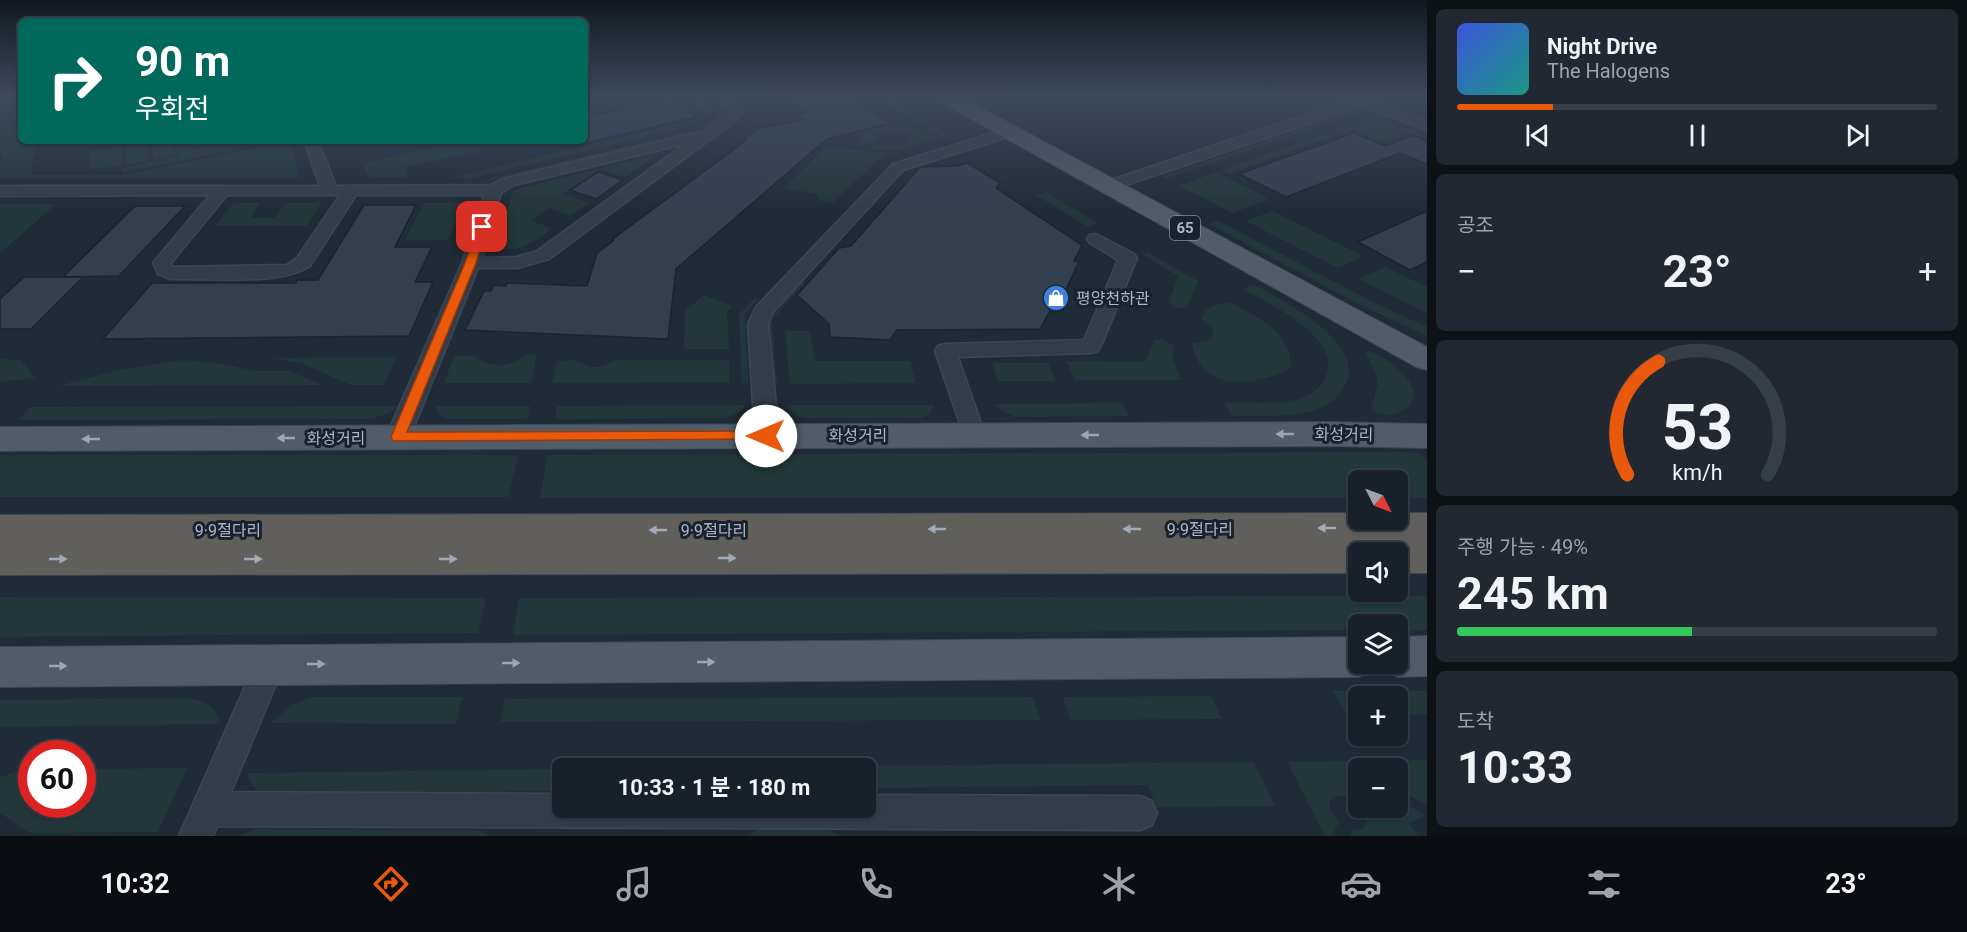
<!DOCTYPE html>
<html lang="ko">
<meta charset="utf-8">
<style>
:root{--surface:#18202a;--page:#212832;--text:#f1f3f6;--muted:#9fa3a8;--line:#363e47;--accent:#ea580c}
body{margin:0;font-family:Roboto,"Noto Sans KR",sans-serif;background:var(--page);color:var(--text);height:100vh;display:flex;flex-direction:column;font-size:22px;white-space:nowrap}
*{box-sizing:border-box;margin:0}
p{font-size:20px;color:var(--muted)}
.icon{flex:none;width:33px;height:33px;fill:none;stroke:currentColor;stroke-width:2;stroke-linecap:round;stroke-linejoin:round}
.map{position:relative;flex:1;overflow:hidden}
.drawer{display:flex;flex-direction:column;gap:9px;padding:9px;background:#0d1217;width:540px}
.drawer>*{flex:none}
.banner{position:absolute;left:18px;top:18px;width:570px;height:126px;border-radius:9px;box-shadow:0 2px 4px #0004,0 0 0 2px var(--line);background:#00695c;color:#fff;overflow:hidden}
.needle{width:39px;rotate:132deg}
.controls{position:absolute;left:1348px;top:470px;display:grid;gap:12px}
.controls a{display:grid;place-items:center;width:60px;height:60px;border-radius:9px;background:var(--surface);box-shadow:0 2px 4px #0004,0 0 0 2px var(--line);font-size:30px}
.speed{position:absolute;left:18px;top:740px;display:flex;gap:12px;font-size:30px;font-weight:700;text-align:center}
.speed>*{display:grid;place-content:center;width:78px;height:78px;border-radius:50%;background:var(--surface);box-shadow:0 2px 4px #0004,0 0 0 2px var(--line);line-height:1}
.speed .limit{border:9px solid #d22;background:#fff;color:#111}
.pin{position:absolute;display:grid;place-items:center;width:51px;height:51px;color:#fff;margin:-26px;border-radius:12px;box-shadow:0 3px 9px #0006}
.me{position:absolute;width:66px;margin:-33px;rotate:270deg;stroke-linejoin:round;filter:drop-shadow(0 0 4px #0008)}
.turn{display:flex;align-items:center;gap:21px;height:126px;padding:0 18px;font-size:27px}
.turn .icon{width:78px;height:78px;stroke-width:2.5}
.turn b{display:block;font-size:42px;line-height:51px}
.big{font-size:45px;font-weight:700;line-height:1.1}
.drawer .tile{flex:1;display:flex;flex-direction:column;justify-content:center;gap:9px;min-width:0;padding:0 21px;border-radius:9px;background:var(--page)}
.drawer .dial{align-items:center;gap:0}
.dial svg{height:156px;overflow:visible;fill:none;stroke:var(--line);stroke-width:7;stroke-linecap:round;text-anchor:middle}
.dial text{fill:var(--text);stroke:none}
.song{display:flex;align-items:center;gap:18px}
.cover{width:72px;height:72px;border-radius:9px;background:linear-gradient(135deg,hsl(230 70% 55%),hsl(170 70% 35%))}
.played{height:6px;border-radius:3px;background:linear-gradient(90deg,var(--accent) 20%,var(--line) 20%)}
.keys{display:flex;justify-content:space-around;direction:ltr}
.heat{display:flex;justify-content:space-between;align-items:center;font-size:33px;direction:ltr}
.charge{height:9px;border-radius:4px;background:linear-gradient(90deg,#34c759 49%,var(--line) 0)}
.trip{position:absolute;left:552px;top:758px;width:324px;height:60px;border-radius:9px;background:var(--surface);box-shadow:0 2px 4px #0004,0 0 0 2px var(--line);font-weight:700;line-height:60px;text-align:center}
.menu{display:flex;height:96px;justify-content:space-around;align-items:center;background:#0a0d11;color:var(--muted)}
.menu .icon{width:42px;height:42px}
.menu .current{color:var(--accent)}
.menu b{font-size:27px;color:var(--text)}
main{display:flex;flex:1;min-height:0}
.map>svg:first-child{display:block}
</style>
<main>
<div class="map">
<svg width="1427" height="836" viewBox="0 0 1427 836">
<rect width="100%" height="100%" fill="#202b38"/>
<g fill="#223739">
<polygon points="0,96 21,96 21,141 36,141 31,175 123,175 290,141 299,176 294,179 0,179 0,163 4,157 0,153"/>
<polygon points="686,96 697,96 713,110 693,126 467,179 449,178 698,119 705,114"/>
<polygon points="874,96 885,96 950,135 942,137"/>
<polygon points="1356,110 1360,112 1165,179 1161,177"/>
<polygon points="719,114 721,116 698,131 482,183 481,181 696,130"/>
<polygon points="1369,118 1380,119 1427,137 1427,139 1407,132 1383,141 1354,129 1229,174 1222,170"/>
<path d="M 906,122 L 934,139 L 894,151 L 867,148 L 881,144 L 903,146 L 911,141 C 908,126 884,127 873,134 L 875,141 L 860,144 L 866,132 Z"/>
<polygon points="147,141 148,161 127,165 126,145"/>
<polygon points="152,141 173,141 175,155 153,160"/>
<polygon points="176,141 197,141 198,144 192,145 193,149 220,141 277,141 122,173 122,168 178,156"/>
<polygon points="466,141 483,141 488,149 404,167 408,177 369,177 363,163"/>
<polygon points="122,146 122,166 89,169 90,152"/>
<polygon points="827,147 889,153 880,158 832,203 817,199 819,195 798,190 795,192 783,189"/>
<path d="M 658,154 L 626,177 L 600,169 L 563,194 L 589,203 L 571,216 L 549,208 L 531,220 L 552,229 C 535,241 518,255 496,247 L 495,243 L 514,190 Z"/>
<polygon points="1216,172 1269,199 1232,213 1179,186"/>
<polygon points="219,184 217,186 0,187 0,185"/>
<polygon points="1046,192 1098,223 1088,227 1036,195"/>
<polygon points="234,203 260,203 250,218 274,218 285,203 321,203 306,226 215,226"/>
<polygon points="424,203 464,203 448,240 405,240"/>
<polygon points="0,204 56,204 0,253"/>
<polygon points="1272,211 1364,256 1338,268 1246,221"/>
<polygon points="1217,220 1369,300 1427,327 1427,336 1360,305 1209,224"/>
<polygon points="1148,252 1198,281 1187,308 1177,308 1169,302 1178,276 1142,254"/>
<polygon points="1385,267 1427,287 1427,313 1359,279"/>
<polygon points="801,281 805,282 772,320 777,383 773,384 768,322 770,316"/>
<path d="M 1253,284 C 1281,299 1366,342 1346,384 C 1339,399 1326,407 1311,411 C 1285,418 1258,415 1232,416 L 1224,403 C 1247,402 1275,406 1298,399 C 1310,395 1321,389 1326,376 C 1343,338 1268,303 1243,289 Z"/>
<polygon points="704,295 733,306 727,311 729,349 684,349 685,311"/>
<polygon points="755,298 758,299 745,314 748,383 742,383 739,314"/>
<path d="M 1231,302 C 1258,319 1288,329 1291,364 L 1289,369 C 1254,387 1200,392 1192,343 L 1210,340 L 1213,336 L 1213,330 L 1201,318 C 1207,306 1217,303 1231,302 Z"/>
<polygon points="785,331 810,331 815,361 910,361 916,383 790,384"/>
<polygon points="1154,340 1164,340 1174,346 1173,359 1181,380 1075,380 1066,361 1145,362"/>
<path d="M 1368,350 C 1382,356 1414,376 1414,394 C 1415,412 1382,422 1371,409 L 1378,383 L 1376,374 L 1366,354 Z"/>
<path d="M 526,355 L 537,355 L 531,383 L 444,383 L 454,356 L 476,356 C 489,370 512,366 526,355 Z"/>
<polygon points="396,357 384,385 351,385 303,364 272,358"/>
<polygon points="0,359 21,360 35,378 0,382"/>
<polygon points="183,360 224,364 255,371 289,371 323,385 58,386 120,370"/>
<polygon points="574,360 590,367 600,367 617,360 729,360 729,382 552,383 557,361"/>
<polygon points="992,363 1048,363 1056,381 998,381"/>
<polygon points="1122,403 1130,416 1016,417 1000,410 995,404"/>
<polygon points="745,405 739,412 725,418 555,419 557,406"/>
<polygon points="786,405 935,405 929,415 921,418 807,418 798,416"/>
<polygon points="397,406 391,412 372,419 19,420 30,407"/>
<polygon points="434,406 530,406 527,419 448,419 441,416"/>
<polygon points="1406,452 1420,454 1427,460 1427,498 1398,498 1398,480 1359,480 1359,498 540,498 547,455"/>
<polygon points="0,455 519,455 508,497 0,497"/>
<polygon points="1427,596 1427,630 1398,630 1398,624 1359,624 1359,630 513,635 519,598"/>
<polygon points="0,597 486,598 478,633 0,637"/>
<polygon points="1333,691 1427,691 1427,714 1398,715 1398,696 1359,696 1359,715 1347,715"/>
<polygon points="1211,696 1222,719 1071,720 1063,697"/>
<polygon points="312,697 462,697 456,724 270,723 294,704"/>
<polygon points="1033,697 1040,720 501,722 505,699"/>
<path d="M 189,698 C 207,702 216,706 220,724 L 0,727 L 0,700 Z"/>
<polygon points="1427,760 1427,805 1398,789 1398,768 1359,768 1359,788 1349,798 1336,795 1330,800 1330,810 1339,822 1332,836 1325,836 1287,762"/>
<polygon points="1254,762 1275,806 1157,807 1148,785 866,788 866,768 745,767"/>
<polygon points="187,768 158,832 30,833 0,813 0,777 23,769 31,769 32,804 82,804 83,769"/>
<path d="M 562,769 L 562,791 L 267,794 C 255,791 250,785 248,773 Z"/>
<polygon points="1398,799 1426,816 1408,823 1419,836 1350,836 1353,829 1360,830 1367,824 1366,814 1361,807 1398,807"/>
<path d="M 810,827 L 828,830 L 840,836 L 749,836 C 760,822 793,827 810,827 Z"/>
<polygon points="256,829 480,830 489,836 240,836"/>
</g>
<g fill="#313f4f" stroke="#1b242f" stroke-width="1.5">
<polygon points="784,96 849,96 891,123 827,139 676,269 668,339 465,330 484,291 491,291 494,285 506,286 507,283 587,286 597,253 613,241 614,238 747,140 745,138 758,128 804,120 796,114 806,112"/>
<polygon points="673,98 696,117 585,143 585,117"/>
<polygon points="1354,133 1385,146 1413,135 1427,141 1427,164 1400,153 1286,197 1239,174"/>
<polygon points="967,163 1000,183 996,188 1082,245 1074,261 1079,262 1055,312 1050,311 1040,329 897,330 890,340 830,337 829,324 797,295 839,248 851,246 920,167 957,166"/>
<polygon points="598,172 623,180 596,199 570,190"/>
<polygon points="364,205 416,205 395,247 432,247 415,282 433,282 409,336 103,339 152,283 296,283 297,280 318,280"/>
<polygon points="135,206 185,206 119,276 63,277"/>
<polygon points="1427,211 1427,262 1410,270 1358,242"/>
<polygon points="24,277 83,277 31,329 0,329 0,299"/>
</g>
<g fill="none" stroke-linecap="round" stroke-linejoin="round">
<g stroke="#3d4652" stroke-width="3">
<g id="minor">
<path d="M 714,96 L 729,96 L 743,111 L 739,118 L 549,259 L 517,268 L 478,268 L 410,437 L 406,443 L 398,445 L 390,443 L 386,437 L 462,263 L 484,195 L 356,195 L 310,266 C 280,286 209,278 171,279 L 158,274 L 153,263 L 210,195 L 0,196 L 0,186 L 320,186 L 304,141 L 318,141 L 336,186 L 491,185 L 503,179 L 703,131 L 729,112 ZM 685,144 L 537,251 L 517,257 L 482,258 L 501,193 L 514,185 ZM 227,195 L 340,195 L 297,258 L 287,265 L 172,267 L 171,263 Z"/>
<polygon points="1362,96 1383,96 1374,101 1427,121 1427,130 1361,106 1114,189 1102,189 1100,186 1102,183"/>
<polygon points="1009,128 1014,129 1016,132 1014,135 903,170 772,313 768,324 779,436 775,442 767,444 759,442 755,436 748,324 756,307 893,164"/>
<polygon points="1096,234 1134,254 1137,258 1101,346 1098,351 1091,353 958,357 985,435 982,441 974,443 966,441 935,351 938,346 945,344 1084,340 1118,260 1090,243 1087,239 1090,235"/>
<polygon points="269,651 279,655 284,665 231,792 562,794 562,807 866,807 866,795 1140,796 1152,801 1157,813 1152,825 1140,830 217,826 213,836 179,836 259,655"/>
</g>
</g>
<g stroke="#3d4652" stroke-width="2">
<g id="primary">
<polygon points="934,96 959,96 1427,347 1427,370 1416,367 937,100"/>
<polygon points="1331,422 1427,424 1427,448 1331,446 0,451 0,427"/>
<polygon points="1427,636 1427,676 1398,677 1383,671 1379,663 1398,663 1398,637"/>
<polygon points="1359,637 1359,663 1378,663 1374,671 1359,677 0,687 0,647"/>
</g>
</g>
<g stroke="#3e4753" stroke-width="2">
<polygon id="trunk" points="1359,513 1359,519 1398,519 1398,513 1427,513 1427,573 1398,573 1398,552 1381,552 1384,546 1391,543 1366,543 1373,546 1376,552 1359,552 1359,573 0,575 0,515"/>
</g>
<use href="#minor" fill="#333d49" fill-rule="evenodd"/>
<use href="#primary" fill="#515c69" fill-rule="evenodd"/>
<use href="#trunk" fill="#605f5c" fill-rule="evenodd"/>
</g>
<defs><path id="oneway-solid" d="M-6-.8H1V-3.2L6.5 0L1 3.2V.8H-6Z" transform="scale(1.5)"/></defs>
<g fill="#9ba5b3">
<use href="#oneway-solid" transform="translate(1285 434) rotate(180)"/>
<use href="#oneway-solid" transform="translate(1090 435) rotate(180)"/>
<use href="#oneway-solid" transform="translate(286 438) rotate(180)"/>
<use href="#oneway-solid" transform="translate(91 439) rotate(180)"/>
<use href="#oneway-solid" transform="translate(706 662)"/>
<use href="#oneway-solid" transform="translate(511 663)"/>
<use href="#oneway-solid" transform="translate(316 664)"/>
<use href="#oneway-solid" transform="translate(58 666)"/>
</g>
<g fill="#a1aab5">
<use href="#oneway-solid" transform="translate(1327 528) rotate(180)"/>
<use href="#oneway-solid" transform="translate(937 529) rotate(180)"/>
<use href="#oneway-solid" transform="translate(1132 529) rotate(180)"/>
<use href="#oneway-solid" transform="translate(658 530) rotate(180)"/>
<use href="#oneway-solid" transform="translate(727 558)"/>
<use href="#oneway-solid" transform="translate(58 559)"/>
<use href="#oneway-solid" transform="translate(253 559)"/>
<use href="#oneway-solid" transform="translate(448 559)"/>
</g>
<linearGradient id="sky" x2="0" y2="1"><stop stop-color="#12181f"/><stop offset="0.45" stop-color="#3c4a5e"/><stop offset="1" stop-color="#3c4a5e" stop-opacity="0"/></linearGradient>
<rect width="1427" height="213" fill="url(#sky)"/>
<polygon fill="#ea580c" stroke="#983908" stroke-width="1.5" points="478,224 487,227 476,263 407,432 766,431 771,432 773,436 771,439 393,441 391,437 465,263"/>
<defs>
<g id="shop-disc" transform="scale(1.35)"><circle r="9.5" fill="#3f7fe0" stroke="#19222d"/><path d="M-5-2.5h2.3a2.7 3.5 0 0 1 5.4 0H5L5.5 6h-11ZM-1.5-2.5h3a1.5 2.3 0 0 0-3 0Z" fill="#fff"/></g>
</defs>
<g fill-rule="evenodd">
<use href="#shop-disc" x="1056" y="298"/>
</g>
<g text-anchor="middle" stroke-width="6" stroke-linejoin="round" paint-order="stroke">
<rect fill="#19222d" stroke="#818a97" stroke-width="1.5" x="1170" y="216" width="30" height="24" rx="4.5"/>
<g font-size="15" font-weight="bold" fill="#adb7c5">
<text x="1185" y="233">65</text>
</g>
<g font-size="16" fill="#adb7c5" stroke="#19222d" text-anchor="start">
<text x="1076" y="304">평양천하관</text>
</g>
<g font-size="16" fill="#adb7c5" stroke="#19222d">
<text transform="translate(1344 434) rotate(1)" y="6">화성거리</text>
<text x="858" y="441">화성거리</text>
<text x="336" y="444">화성거리</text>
<text x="1200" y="535">9·9절다리</text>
<text x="228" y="536">9·9절다리</text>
<text x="714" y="536">9·9절다리</text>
</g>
</g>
</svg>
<div class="controls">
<a><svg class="needle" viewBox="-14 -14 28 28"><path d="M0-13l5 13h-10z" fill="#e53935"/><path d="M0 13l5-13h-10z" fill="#9fa3a8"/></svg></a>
<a><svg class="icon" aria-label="sound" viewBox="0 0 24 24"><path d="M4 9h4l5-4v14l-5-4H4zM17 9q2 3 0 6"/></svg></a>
<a><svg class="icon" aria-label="layers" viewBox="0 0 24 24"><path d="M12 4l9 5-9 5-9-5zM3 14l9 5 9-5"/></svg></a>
<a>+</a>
<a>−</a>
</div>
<div class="speed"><div class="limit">60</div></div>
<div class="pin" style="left:482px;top:227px;background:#d93025"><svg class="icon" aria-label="arrive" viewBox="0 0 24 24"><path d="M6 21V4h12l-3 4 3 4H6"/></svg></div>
<svg class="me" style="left:766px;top:436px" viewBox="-20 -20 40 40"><circle r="19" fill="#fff"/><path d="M0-13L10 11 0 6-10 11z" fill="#ea580c"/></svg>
<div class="trip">10:33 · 1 분 · 180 m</div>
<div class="banner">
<div class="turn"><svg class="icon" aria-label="right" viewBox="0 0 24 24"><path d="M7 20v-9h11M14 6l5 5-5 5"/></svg><div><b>90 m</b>우회전</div></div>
</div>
</div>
<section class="drawer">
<div class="tile">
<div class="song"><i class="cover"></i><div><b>Night Drive</b><p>The Halogens</p></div></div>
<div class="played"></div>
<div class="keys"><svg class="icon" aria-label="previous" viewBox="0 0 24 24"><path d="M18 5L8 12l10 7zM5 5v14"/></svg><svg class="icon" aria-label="pause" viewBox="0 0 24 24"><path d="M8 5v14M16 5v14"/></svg><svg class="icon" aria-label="next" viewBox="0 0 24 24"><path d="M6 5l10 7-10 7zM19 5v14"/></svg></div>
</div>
<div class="tile"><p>공조</p>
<div class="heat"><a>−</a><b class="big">23°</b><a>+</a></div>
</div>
<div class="tile dial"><svg viewBox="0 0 100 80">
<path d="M14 69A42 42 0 1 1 86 69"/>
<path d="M14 69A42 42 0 0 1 30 11" stroke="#ea580c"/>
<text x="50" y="56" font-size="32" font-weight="700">53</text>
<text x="50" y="72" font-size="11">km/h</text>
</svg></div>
<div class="tile"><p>주행 가능 · 49%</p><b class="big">245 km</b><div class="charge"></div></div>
<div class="tile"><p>도착</p><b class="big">10:33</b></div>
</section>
</main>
<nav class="menu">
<b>10:32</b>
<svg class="icon current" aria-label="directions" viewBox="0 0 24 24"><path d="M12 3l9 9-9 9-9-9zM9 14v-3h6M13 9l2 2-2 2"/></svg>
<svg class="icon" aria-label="music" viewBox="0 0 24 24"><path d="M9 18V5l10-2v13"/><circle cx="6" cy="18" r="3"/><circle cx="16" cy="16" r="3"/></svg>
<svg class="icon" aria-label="phone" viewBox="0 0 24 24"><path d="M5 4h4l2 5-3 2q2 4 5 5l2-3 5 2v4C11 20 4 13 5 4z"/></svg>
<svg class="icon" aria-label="climate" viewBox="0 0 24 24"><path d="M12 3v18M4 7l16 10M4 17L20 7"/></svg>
<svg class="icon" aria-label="car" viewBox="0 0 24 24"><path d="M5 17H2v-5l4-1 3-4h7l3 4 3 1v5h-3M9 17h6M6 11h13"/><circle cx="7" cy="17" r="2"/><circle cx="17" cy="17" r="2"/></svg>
<svg class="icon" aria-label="filters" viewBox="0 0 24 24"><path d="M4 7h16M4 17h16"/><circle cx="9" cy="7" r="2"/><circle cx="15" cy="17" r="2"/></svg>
<b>23°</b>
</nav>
